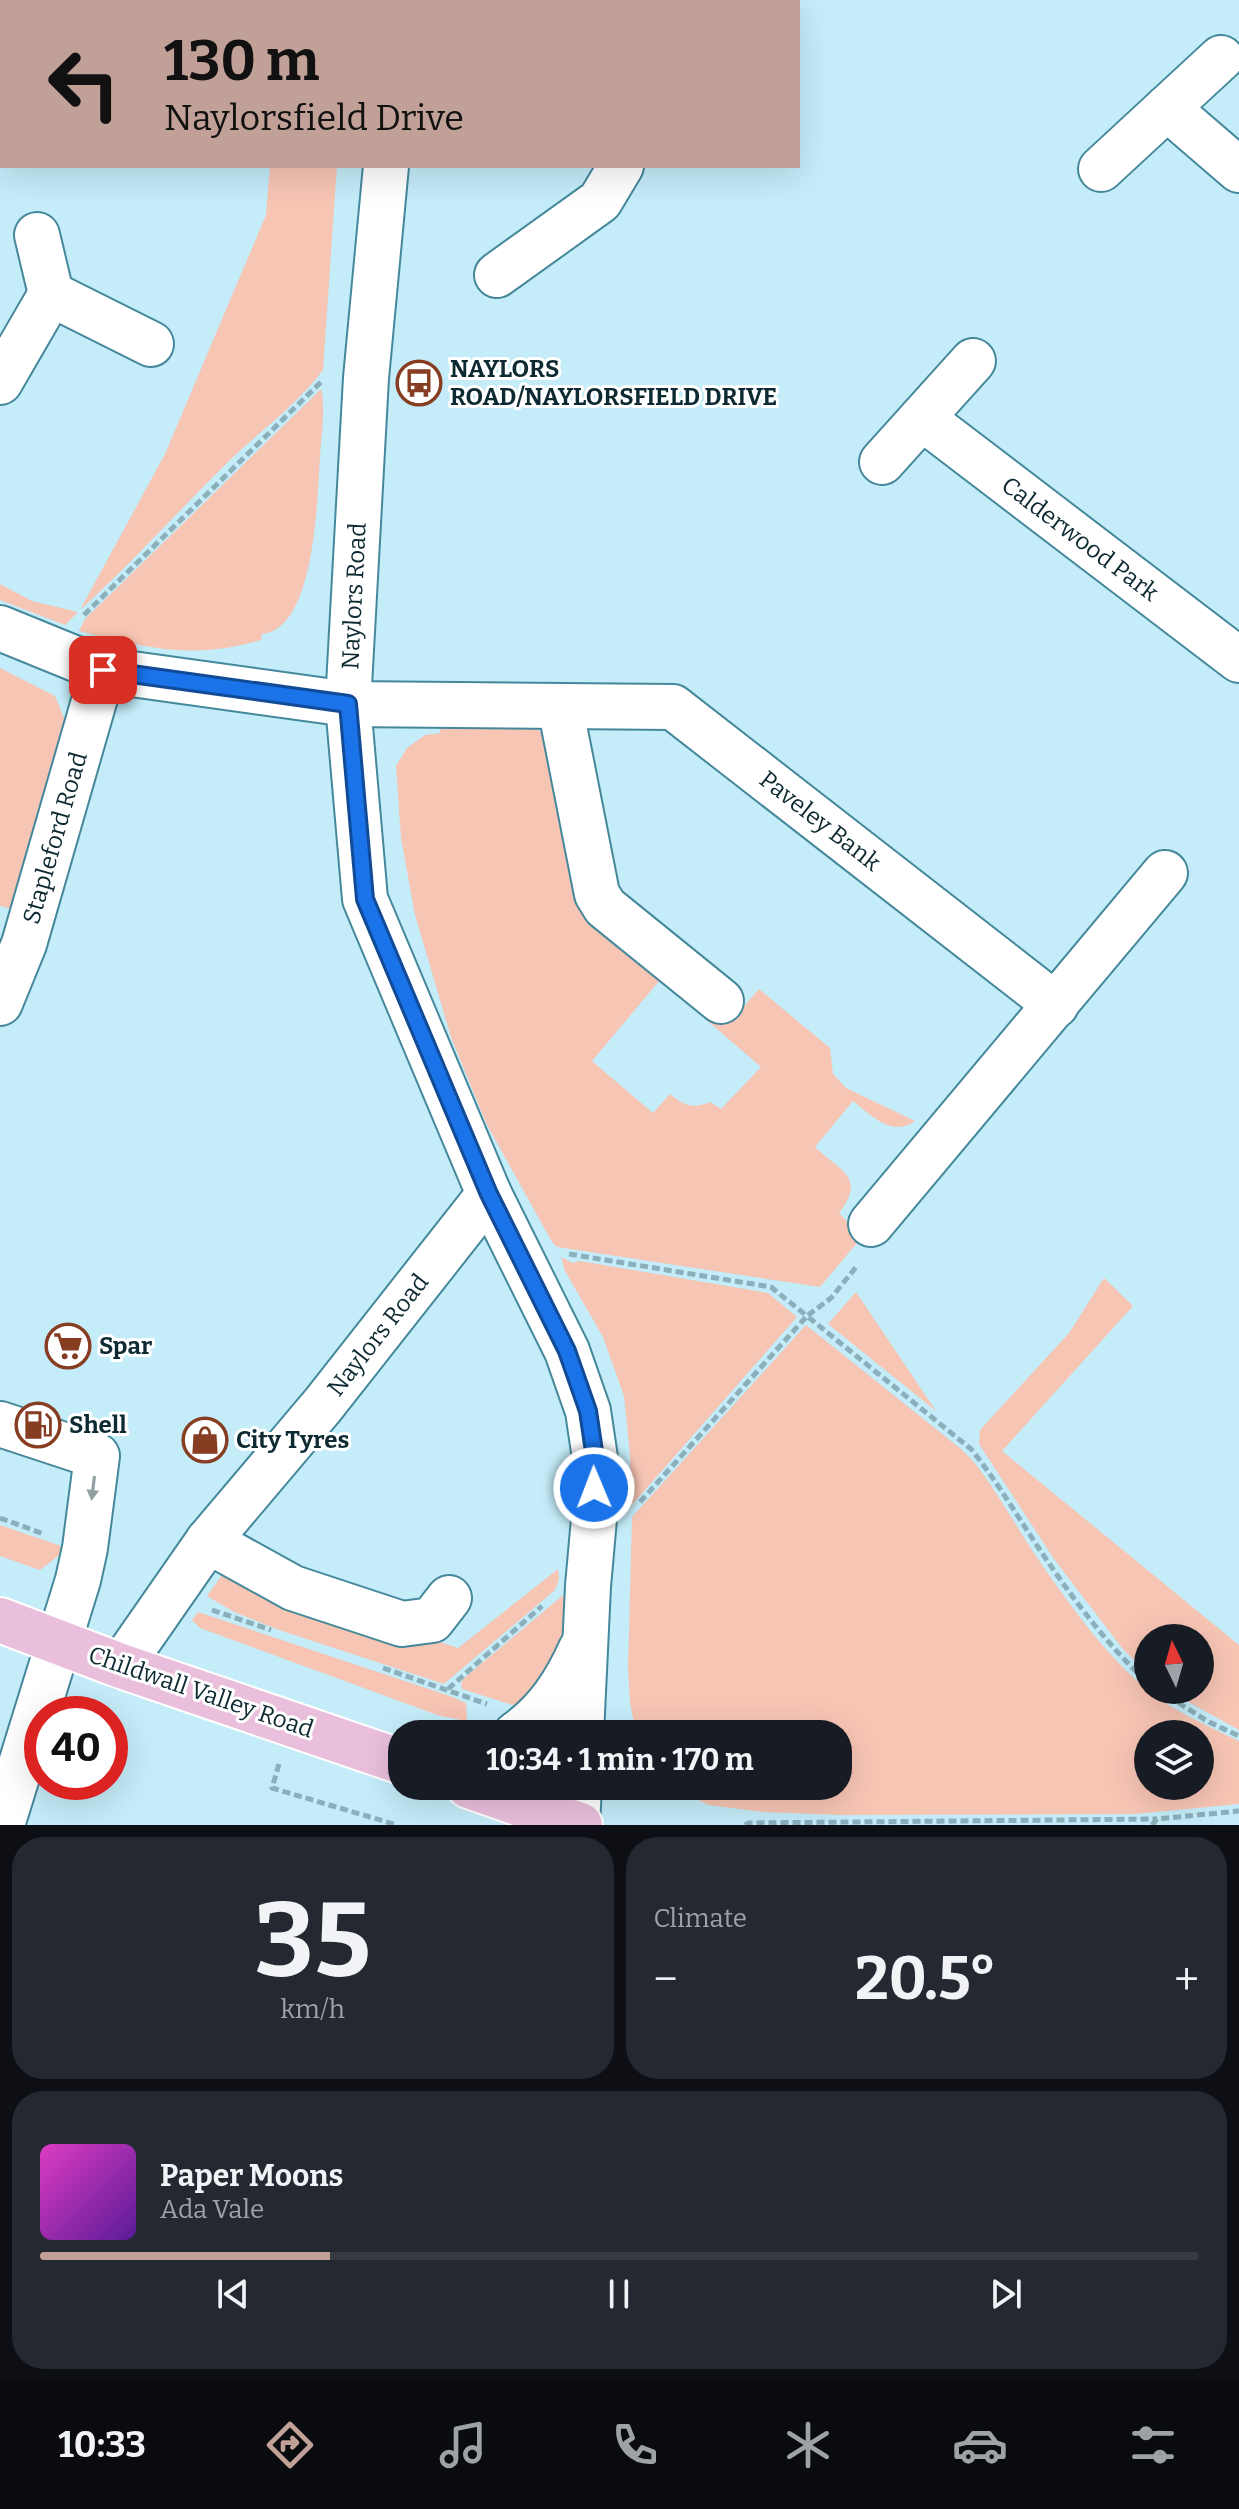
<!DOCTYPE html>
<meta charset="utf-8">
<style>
:root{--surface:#171b24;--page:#242831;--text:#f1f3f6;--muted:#9ea1a6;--line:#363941;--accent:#c1a197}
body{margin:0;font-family:Bitter,serif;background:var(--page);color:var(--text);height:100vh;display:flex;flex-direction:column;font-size:30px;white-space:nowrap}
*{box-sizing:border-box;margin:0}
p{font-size:26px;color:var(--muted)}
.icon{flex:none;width:44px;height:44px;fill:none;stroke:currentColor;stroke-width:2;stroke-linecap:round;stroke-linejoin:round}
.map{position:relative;height:1825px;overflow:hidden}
.sheet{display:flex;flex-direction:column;gap:12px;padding:12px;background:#0d0f14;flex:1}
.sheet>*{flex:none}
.top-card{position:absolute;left:0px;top:0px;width:800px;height:168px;box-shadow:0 8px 32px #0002;background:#c1a197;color:#111;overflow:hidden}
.needle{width:52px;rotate:355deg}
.controls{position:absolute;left:1134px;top:1624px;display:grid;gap:16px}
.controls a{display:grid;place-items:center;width:80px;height:80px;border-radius:50%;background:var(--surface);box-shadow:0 8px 32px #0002;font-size:40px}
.speed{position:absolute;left:24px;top:1696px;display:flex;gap:16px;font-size:40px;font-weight:700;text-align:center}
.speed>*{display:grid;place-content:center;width:104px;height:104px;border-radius:50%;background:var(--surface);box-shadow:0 8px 32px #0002;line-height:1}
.speed .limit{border:12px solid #d22;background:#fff;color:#111}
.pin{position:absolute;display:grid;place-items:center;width:68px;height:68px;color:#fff;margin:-34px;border-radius:16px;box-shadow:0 4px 12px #0006}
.me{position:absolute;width:88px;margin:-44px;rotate:359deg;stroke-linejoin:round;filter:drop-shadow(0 0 6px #0008)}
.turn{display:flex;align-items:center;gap:28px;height:168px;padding:0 32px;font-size:36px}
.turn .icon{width:104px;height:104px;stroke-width:2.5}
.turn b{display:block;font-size:56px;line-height:68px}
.big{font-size:60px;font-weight:700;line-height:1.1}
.sheet .tile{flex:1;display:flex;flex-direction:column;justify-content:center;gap:12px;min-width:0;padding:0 28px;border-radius:32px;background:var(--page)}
.sheet .dial{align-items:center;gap:0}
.dial b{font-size:104px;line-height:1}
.song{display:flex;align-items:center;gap:24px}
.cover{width:96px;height:96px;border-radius:12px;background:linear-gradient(135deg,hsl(310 70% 55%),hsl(270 70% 35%))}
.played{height:8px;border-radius:4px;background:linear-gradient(90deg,var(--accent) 25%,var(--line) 25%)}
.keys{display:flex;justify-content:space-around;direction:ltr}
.heat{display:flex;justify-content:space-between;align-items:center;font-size:44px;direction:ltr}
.sheet .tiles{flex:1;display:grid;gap:12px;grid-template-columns:1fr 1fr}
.tile:last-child{grid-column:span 2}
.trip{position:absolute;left:388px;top:1720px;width:464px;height:80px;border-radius:32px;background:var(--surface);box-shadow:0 8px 32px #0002;font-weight:700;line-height:80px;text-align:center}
.dock{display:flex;height:128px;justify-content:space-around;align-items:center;background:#090b0e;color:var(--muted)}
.dock .icon{width:56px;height:56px}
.dock .on{color:var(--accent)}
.dock b{font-size:36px;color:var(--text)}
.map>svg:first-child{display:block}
</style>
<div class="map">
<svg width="1239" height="1825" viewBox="0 0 1239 1825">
<rect width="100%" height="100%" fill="#c4ecf9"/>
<g fill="#f7c5b4" fill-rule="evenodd">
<path d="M 270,166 L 337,166 L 323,370 C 297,405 260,431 229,461 C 179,510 132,563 80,610 L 165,454 L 266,215 Z"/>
<path d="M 321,389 C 326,409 321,436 320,457 C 317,497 316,629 262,634 L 261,640 C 191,660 147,648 79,631 L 85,619 Z"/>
<polygon points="0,584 32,601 78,612 65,625 0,600"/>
<polygon points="0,668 55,696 67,726 26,912 0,906"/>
<path d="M 441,723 L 530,724 L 547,737 L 618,924 L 733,1019 L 759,989 L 830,1048 L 833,1074 L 846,1088 L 915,1121 C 892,1138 871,1115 853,1101 L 815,1147 C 840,1171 867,1177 839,1213 L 862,1237 L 820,1287 L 557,1247 L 552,1242 L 486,1123 L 451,1037 L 415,915 L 401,838 L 396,766 L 407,748 L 425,735 L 440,733 ZM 660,980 L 761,1067 L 721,1109 L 710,1102 C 693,1109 684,1106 670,1094 L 653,1113 L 592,1061 Z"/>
<polygon points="561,1257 573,1263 580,1261 768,1293 797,1317 631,1506 630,1455 624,1396 603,1337 565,1271"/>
<polygon points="1104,1278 1133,1306 1002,1451 1239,1645 1239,1730 1167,1690 1200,1690 1200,1638 1148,1638 1148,1674 1122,1648 1054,1559 979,1444 980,1430 1069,1333"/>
<polygon points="856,1292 936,1411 828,1324"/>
<path d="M 806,1325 L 961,1449 L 973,1461 C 998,1492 1016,1527 1038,1559 C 1069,1604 1106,1656 1148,1690 C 1175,1712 1208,1726 1239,1741 L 1239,1804 L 1136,1814 L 839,1815 L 764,1812 L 708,1805 L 674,1786 L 838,1786 L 838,1734 L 636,1734 L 630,1703 L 628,1668 L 632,1517 ZM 1148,1734 L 1200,1734 L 1200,1786 L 1148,1786 Z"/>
<polygon points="0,1525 61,1546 62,1553 40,1570 0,1556"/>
<polygon points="558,1569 559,1579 555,1590 444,1684 279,1630 234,1612 207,1596 225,1571 458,1648"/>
<polygon points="567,1592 568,1611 562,1651 519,1707 462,1689 461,1684 463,1679"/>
<polygon points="198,1612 450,1696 466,1703 467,1721 440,1716 200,1628 192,1620"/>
</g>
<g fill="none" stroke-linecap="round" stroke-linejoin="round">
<g stroke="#45889c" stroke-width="48">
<g id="minor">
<polyline points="599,0 601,2"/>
<polyline points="401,2 401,0"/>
<polyline points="0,18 2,19"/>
<polyline points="1167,108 1239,170"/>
<polyline points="386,166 366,378 348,704 365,899 489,1194 567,1351 588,1411 595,1458 594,1519 588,1586 581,1734"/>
<polyline points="1101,169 1221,58"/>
<polyline points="37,235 51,294 151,344"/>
<polyline points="497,275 600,201 621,166"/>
<polyline points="0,382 51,294"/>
<polyline points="922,418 1239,660"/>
<polyline points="882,462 973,361"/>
<polyline points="0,628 103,670 348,704 673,707 1056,1005"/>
<polyline points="560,706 597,894 605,907 721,1001"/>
<polyline points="0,1003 24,944 103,670"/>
<polyline points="871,1224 1165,873"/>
<polyline points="0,1424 97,1456 85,1548 78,1580 2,1825"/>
<polyline points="208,1541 293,1588 402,1624 432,1620 449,1598"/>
<polyline points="121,1666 208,1541 323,1405 489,1194"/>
<path d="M 516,1734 C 547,1712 566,1683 581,1649"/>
<polyline points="577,1825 579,1786"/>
</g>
</g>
<g stroke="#fff" stroke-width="48">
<g id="major">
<polyline points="0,1620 121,1666 402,1762"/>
<polyline points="469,1786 580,1825"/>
</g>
</g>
<g stroke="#8bafbb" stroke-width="5" stroke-dasharray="8 4" stroke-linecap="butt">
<polyline points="336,0 339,2"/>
<polyline points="84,615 322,381"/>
<polyline points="569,1254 771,1287 807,1316 831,1298 857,1266"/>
<path d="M 640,1502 L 807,1316 L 971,1449 C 996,1480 1016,1514 1038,1547 C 1070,1595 1106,1644 1148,1683"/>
<polyline points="0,1518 44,1534"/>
<polyline points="212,1610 271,1630"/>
<polyline points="383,1668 487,1704"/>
<polyline points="448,1689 542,1606"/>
<polyline points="1158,1690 1209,1722 1239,1736"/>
<polyline points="279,1764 272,1788 397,1825"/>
<polyline points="745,1825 749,1823 1157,1819"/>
<polyline points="1152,1825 1157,1819 1239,1811"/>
</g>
<use href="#minor" stroke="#fff" stroke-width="44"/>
<use href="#major" stroke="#eabfdc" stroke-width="44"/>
</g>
<defs><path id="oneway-solid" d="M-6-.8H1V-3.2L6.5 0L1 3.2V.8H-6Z" transform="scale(2)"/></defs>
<use fill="#929fa3" href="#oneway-solid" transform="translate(93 1488) rotate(97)"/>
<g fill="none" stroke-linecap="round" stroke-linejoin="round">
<g stroke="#114b97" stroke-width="20">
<polyline id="route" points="103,670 348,704 365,899 489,1194 567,1351 588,1411 595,1458 594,1488"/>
</g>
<use href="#route" stroke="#1a73e8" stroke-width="14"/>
</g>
<defs>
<g id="bus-ring" transform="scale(2.3)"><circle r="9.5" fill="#fff" stroke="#863d22" stroke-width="1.5"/><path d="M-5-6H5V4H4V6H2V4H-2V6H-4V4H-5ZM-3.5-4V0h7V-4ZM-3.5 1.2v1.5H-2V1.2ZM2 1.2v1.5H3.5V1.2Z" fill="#863d22"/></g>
<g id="supermarket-ring" transform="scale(2.3)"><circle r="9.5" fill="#fff" stroke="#863d22" stroke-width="1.5"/><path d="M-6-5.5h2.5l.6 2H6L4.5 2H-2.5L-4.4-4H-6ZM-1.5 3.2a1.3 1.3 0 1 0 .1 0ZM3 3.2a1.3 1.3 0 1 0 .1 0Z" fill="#863d22"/></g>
<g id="fuel-ring" transform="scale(2.3)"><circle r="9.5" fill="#fff" stroke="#863d22" stroke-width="1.5"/><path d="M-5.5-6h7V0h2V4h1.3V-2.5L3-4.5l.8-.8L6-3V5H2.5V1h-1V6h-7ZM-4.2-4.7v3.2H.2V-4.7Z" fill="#863d22"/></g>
<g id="shop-ring" transform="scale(2.3)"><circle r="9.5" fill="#fff" stroke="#863d22" stroke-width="1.5"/><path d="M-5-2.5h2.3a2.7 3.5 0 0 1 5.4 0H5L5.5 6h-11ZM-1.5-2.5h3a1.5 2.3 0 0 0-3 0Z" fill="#863d22"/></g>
</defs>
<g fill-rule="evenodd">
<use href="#bus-ring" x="419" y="383"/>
<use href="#supermarket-ring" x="68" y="1346"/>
<use href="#fuel-ring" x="38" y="1425"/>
<use href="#shop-ring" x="205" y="1440"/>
</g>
<g text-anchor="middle" stroke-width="6" stroke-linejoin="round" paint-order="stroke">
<g font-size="24" font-weight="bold" fill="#0d2932" stroke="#fff" text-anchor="start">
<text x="450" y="377">NAYLORS<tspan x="450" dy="28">ROAD/NAYLORSFIELD DRIVE</tspan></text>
<text x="99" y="1354">Spar</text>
<text x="69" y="1433">Shell</text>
<text x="236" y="1448">City Tyres</text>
</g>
<g font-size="24" fill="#0d2932" stroke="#fff">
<text transform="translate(1080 539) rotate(37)" y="8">Calderwood Park</text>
<text transform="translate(354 596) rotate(-87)" y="8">Naylors Road</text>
<text transform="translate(820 821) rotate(38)" y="8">Paveley Bank</text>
<text transform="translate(55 838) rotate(-74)" y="8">Stapleford Road</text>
<text transform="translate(378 1335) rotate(-52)" y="8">Naylors Road</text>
<text transform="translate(201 1692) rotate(19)" y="8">Childwall Valley Road</text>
</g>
</g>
</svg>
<div class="controls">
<a><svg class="needle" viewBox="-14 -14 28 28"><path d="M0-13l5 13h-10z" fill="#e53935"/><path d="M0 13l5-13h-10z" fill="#9ea1a6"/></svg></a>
<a><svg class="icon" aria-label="layers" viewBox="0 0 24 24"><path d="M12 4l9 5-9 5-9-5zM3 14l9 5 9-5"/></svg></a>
</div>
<div class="speed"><div class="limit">40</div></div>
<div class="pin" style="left:103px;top:670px;background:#d93025"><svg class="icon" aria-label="arrive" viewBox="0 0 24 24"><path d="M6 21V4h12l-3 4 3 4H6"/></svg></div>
<svg class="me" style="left:594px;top:1488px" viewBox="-20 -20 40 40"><circle r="17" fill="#1a73e8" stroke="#fff" stroke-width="3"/><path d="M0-11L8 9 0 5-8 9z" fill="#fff"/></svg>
<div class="trip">10:34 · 1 min · 170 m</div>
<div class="top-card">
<div class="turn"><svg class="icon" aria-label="left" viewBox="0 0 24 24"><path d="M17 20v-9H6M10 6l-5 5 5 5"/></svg><div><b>130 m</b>Naylorsfield Drive</div></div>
</div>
</div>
<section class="sheet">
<div class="tiles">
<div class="tile dial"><b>35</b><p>km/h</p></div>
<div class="tile"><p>Climate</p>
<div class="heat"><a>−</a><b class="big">20.5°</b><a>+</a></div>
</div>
<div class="tile">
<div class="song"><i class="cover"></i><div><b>Paper Moons</b><p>Ada Vale</p></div></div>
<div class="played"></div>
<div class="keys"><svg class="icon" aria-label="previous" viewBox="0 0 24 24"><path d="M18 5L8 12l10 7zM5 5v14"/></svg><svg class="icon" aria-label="pause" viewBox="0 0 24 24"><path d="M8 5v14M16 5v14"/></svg><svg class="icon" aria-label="next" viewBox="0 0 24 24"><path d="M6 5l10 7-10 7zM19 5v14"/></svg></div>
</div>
</div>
</section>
<nav class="dock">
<b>10:33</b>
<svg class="icon on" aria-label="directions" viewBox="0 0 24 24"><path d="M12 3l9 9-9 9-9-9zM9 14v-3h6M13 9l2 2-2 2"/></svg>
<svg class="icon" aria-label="music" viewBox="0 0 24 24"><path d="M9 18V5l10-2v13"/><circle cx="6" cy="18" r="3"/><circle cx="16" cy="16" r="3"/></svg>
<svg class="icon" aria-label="phone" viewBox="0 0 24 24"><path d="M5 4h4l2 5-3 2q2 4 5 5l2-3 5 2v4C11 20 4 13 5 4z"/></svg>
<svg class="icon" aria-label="climate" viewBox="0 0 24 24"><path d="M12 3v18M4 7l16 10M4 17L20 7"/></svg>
<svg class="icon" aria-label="car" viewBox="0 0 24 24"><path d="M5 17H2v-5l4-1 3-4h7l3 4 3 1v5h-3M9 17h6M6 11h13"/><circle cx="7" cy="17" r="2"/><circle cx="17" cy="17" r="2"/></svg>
<svg class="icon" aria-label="filters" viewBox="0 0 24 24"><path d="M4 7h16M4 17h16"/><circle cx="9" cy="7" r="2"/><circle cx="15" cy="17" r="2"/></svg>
</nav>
